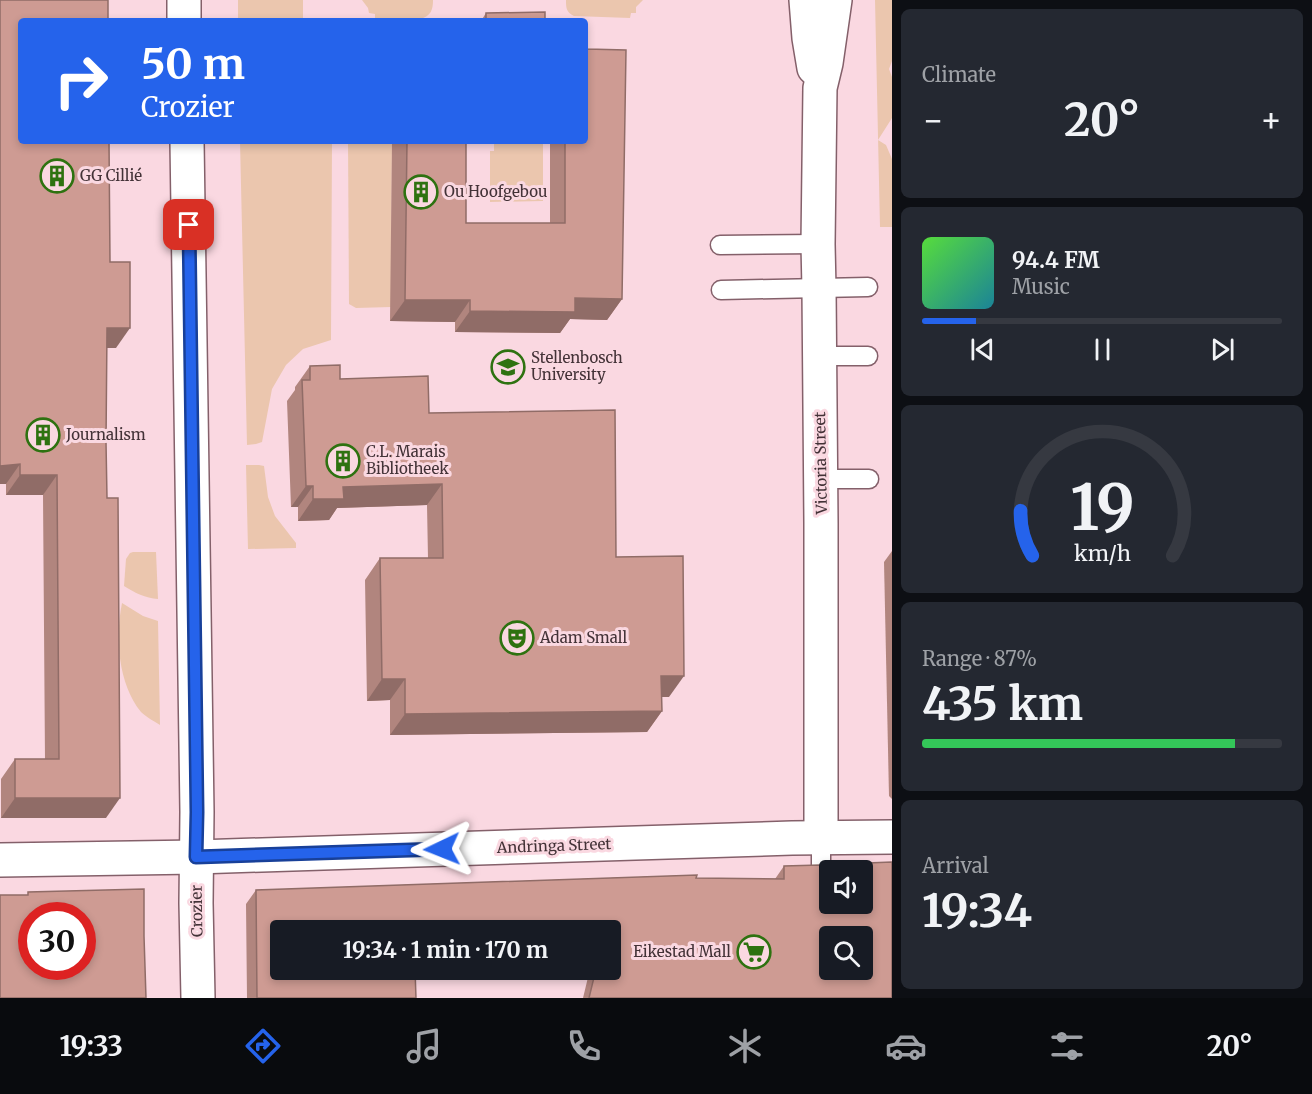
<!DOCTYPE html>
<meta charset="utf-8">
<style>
:root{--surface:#171b24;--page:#242831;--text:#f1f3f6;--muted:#9ea1a6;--line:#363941;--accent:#2563eb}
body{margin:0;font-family:Merriweather,serif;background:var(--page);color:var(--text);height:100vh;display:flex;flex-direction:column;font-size:22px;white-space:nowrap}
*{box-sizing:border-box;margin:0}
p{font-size:20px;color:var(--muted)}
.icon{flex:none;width:33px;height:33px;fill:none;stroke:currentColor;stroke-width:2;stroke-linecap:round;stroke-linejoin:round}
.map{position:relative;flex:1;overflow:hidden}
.drawer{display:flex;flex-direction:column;gap:9px;padding:9px;background:#0d0f14;width:420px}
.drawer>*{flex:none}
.hud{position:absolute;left:18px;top:18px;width:570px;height:126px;border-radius:6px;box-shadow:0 3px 9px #0003;background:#2563eb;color:#fff;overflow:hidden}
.controls{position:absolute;left:819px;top:860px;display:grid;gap:12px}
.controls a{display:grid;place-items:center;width:54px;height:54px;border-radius:6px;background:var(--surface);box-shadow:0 3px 9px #0003;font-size:30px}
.speed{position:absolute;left:18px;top:902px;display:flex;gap:12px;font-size:30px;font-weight:700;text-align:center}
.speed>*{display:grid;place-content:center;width:78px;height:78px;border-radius:50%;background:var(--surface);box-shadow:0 3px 9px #0003;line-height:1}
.speed .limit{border:9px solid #d22;background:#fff;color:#111}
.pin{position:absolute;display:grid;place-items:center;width:51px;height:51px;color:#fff;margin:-26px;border-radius:12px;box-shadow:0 3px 9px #0006}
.me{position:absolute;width:66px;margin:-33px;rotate:268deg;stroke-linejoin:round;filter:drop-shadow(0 0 4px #0008)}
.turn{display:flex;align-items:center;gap:21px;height:126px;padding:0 24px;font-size:27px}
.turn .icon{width:78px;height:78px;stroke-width:2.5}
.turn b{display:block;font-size:42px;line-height:51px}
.big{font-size:45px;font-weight:700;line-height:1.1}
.drawer .widget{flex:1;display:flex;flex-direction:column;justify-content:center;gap:9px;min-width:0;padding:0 21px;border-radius:9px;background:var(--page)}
.drawer .dial{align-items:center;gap:0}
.dial svg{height:156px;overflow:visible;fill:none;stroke:var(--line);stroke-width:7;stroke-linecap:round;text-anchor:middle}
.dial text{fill:var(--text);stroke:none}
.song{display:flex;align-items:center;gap:18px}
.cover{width:72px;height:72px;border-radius:9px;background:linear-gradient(135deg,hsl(110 70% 55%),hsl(190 70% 35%))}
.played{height:6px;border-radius:3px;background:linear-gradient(90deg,var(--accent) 15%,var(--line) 15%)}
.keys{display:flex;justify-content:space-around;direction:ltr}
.heat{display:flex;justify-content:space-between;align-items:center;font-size:33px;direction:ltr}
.charge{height:9px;border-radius:4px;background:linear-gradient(90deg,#34c759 87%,var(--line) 0)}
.trip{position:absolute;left:270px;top:920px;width:351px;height:60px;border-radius:6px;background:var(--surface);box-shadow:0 3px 9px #0003;font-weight:700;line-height:60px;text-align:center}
.tabs{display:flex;height:96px;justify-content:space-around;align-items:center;background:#090b0e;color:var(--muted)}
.tabs .icon{width:42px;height:42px}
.tabs .selected{color:var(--accent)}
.tabs b{font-size:27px;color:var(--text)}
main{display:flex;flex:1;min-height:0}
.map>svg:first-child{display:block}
</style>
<main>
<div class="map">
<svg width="892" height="998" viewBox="0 0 892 998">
<rect width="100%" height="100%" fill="#fad8e1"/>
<g fill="#ebc6ae">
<rect x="238" y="0" width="65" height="21"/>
<path d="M 362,0 L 433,0 C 433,10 431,16 420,19 L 375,19 L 375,14 L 369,13 L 368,8 Z"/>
<path d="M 566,0 L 643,0 L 636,7 L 636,13 L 631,13 L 630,18 L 574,16 C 566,12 566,8 566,0 Z"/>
<polygon points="875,0 892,0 892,61 889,69 892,77 892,118 878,140 886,145 892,159 892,227 880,227"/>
<polygon points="240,141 332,141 331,340 303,349 286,365 272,389 262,442 256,444 247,445"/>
<polygon points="348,141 392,141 391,307 356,308 349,304"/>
<polygon points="494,141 543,141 543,201 490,202 490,151 494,151"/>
<polygon points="246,465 259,465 264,466 268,497 275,516 296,543 296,548 248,549"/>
<path d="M 133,552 L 156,552 L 158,599 C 145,598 135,593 124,586 L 126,559 L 130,553 Z"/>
<path d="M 122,603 L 143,616 L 158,621 L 160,725 C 154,721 146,717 141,712 C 118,683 115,638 122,603 Z"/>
</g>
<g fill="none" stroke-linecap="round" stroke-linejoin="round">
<g stroke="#84606a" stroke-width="21">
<g id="lane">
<polyline points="720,245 818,244"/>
<polyline points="721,290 868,287"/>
<polyline points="820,356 868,356"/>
<polyline points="821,479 869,479"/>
<polyline points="821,877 821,838"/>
</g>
</g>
<g stroke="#84606a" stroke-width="36">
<g id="street">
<polyline points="184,0 184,21"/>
<polyline points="806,0 809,38 814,68"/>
<polyline points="187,141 197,812 196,903 198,998"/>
<polyline points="821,838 821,523 819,289 818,244 820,88 826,63 835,0"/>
<polyline points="0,860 197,857 792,838 892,837"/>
</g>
</g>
<use href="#lane" stroke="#fff" stroke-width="18"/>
<use href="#street" stroke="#fff" stroke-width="33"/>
</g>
<g fill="#b1857e" fill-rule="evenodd">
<polygon points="0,0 110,262 116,348 107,348 106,442 106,818 1,818 1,779 15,759 45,759 43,495 6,495 6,484 0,484"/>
<polygon points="486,13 545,21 481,21"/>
<polygon points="587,49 622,299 607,320 570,319 560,333 455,332 455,322 390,321 392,141 466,141 466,223 550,223 550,141 585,141"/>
<polygon points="310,366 340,379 429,413 616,557 669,697 662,697 662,711 647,732 390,735 390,700 367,701 365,580 380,558 428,558 427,505 337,508 329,520 298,521 298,507 291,507 287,401 295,390 295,387"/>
<polygon points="892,551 892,799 889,796 884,562"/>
<path d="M 892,862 L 892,998 L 583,998 L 590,969 L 610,969 L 610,930 L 280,930 L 280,969 L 513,969 L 415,972 L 416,998 L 247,998 L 246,904 L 256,890 L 697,875 L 696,878 L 775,879 L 784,866 L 820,865 L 821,869 L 825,872 L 830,874 L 830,903 L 862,903 L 862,870 L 838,870 L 842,864 ZM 830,936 L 862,936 L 862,969 L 830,969 Z"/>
</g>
<g fill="#906c67">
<polygon points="575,298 622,299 607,320 570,319 560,333 455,332 470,311"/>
<polygon points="405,300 470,300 455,322 390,321"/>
<polygon points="107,328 130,328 116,348 93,348"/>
<polygon points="20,464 6,484 0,484 0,466"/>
<polygon points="20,475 57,475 43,495 6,495"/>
<polygon points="442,484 427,505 337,508 329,520 298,521 313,499 343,487"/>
<polygon points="306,486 313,486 298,507 291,507"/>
<polygon points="661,676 684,676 669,697 647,697"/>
<polygon points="382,679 405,679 390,700 367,701"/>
<polygon points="662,711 647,732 390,735 405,714"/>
<polygon points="15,798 120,798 106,818 1,818"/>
<polygon points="407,969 513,969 405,972"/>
</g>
<g fill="#ce9b93" stroke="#906c67" stroke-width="1.5" fill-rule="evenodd">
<polygon points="0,0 108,0 108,21 21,21 21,141 109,141 110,262 130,262 130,328 107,328 106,442 107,498 118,498 120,798 15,798 15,759 59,759 57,475 20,475 20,464 0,466"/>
<polygon points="545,12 545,21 486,21 486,13"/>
<polygon points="585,35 587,35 587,49 626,50 622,299 575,298 575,312 470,311 470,300 405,300 407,141 466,141 466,223 565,223 565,141 585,141"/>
<polygon points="340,365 340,379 428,376 429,413 615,410 616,557 683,556 684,676 661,676 662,711 405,714 405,679 382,679 380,558 443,558 442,484 343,487 344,499 313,499 313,486 306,486 302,380 310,380 310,366"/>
<path d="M 892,862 L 892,998 L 589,998 L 596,969 L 610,969 L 610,930 L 280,930 L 280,969 L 415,969 L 416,998 L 257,998 L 256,890 L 697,875 L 696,878 L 784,879 L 784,866 L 820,865 L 821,869 L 825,872 L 830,874 L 830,903 L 862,903 L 862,870 L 839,870 L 842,864 ZM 830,936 L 862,936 L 862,969 L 830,969 Z"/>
<path d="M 144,889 L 144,936 L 146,998 L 0,998 L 0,895 L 28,895 L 28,892 ZM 32,915 L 82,915 L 82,966 L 32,966 Z"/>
</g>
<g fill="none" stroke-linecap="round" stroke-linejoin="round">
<g stroke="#184099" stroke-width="15">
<polyline id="route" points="189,225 197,812 196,857 442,849"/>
</g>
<use href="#route" stroke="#2563eb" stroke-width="10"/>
</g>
<defs>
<g id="building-ring" transform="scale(1.725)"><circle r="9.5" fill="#fad8e1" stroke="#2e7210" stroke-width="1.5"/><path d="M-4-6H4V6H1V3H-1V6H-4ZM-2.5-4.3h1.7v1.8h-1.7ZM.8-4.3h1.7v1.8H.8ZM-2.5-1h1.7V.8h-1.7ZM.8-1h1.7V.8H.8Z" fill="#2e7210"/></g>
<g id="university-ring" transform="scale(1.725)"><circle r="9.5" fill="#fad8e1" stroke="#2e7210" stroke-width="1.5"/><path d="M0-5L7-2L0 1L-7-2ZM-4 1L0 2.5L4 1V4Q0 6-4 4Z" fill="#2e7210"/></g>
<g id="theatre-ring" transform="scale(1.725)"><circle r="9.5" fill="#fad8e1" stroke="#2e7210" stroke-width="1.5"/><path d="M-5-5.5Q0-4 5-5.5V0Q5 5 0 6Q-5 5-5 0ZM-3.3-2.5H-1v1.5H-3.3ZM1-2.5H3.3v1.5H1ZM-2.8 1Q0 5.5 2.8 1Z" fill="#2e7210"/></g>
<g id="supermarket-ring" transform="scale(1.725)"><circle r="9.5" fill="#fad8e1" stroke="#2e7210" stroke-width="1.5"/><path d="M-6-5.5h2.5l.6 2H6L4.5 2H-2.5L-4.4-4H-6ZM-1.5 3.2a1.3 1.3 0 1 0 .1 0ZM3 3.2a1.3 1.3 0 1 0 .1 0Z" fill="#2e7210"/></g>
</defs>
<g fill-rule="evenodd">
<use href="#building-ring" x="57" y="176"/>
<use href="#building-ring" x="421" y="192"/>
<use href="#university-ring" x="508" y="367"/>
<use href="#building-ring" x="43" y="435"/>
<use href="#building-ring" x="343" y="461"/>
<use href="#theatre-ring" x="517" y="638"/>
<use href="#supermarket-ring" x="754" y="952"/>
</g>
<g text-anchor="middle" stroke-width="6" stroke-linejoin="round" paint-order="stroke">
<g font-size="15" fill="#433237" stroke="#fad8e1" text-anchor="start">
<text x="80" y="181">GG Cillié</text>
<text x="444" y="197">Ou Hoofgebou</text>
<text x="531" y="363">Stellenbosch<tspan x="531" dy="17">University</tspan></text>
<text x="66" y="440">Journalism</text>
<text x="366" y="457">C.L. Marais<tspan x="366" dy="17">Bibliotheek</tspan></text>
<text x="540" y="643">Adam Small</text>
<text x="731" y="957" text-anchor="end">Eikestad Mall</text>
</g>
<g font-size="15" fill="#433237" stroke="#fad8e1">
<text transform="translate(821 463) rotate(-91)" y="5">Victoria Street</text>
<text transform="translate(554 846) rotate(-2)" y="5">Andringa Street</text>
<text transform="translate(197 911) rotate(-91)" y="5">Crozier</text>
</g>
</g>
</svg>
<div class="controls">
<a><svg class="icon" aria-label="sound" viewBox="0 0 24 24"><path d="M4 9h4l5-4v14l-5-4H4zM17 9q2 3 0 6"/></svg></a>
<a><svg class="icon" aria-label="search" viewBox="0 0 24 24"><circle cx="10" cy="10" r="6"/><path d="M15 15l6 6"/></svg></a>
</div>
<div class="speed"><div class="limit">30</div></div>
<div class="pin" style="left:189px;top:225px;background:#d93025"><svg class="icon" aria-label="arrive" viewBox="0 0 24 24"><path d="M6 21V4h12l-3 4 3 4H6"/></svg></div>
<svg class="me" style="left:442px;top:849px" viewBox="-20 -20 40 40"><path d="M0-17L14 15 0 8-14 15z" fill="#2563eb" stroke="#fff" stroke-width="4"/></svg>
<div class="trip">19:34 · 1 min · 170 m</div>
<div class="hud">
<div class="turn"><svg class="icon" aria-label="right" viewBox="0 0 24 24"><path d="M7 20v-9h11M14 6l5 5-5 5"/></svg><div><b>50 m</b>Crozier</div></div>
</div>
</div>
<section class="drawer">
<div class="widget"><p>Climate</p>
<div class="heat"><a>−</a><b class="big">20°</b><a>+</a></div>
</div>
<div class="widget">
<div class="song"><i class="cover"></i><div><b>94.4 FM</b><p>Music</p></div></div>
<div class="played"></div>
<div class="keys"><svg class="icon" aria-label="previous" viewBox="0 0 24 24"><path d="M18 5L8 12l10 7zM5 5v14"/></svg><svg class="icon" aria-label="pause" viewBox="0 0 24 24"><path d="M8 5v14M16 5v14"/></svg><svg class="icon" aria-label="next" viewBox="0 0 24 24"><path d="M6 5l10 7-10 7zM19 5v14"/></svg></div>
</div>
<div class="widget dial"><svg viewBox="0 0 100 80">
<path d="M14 69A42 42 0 1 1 86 69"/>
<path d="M14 69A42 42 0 0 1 8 46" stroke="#2563eb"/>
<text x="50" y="56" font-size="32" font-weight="700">19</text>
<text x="50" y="72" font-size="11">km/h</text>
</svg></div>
<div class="widget"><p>Range · 87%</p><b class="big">435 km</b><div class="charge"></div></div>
<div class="widget"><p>Arrival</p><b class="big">19:34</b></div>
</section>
</main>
<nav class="tabs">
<b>19:33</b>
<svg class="icon selected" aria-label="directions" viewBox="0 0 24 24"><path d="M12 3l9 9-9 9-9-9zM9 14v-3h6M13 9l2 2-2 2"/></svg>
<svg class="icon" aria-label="music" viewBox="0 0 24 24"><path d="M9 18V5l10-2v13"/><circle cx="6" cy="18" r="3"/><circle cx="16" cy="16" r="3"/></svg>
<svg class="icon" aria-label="phone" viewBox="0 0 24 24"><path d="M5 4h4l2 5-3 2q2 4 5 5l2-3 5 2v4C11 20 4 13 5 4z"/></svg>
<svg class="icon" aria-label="climate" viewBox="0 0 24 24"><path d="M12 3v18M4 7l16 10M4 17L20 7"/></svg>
<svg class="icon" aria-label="car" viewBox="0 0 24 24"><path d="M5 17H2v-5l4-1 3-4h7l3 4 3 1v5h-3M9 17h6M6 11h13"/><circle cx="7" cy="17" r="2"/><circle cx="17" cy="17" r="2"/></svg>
<svg class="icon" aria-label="filters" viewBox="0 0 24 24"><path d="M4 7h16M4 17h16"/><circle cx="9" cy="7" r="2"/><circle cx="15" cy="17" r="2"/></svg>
<b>20°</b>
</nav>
